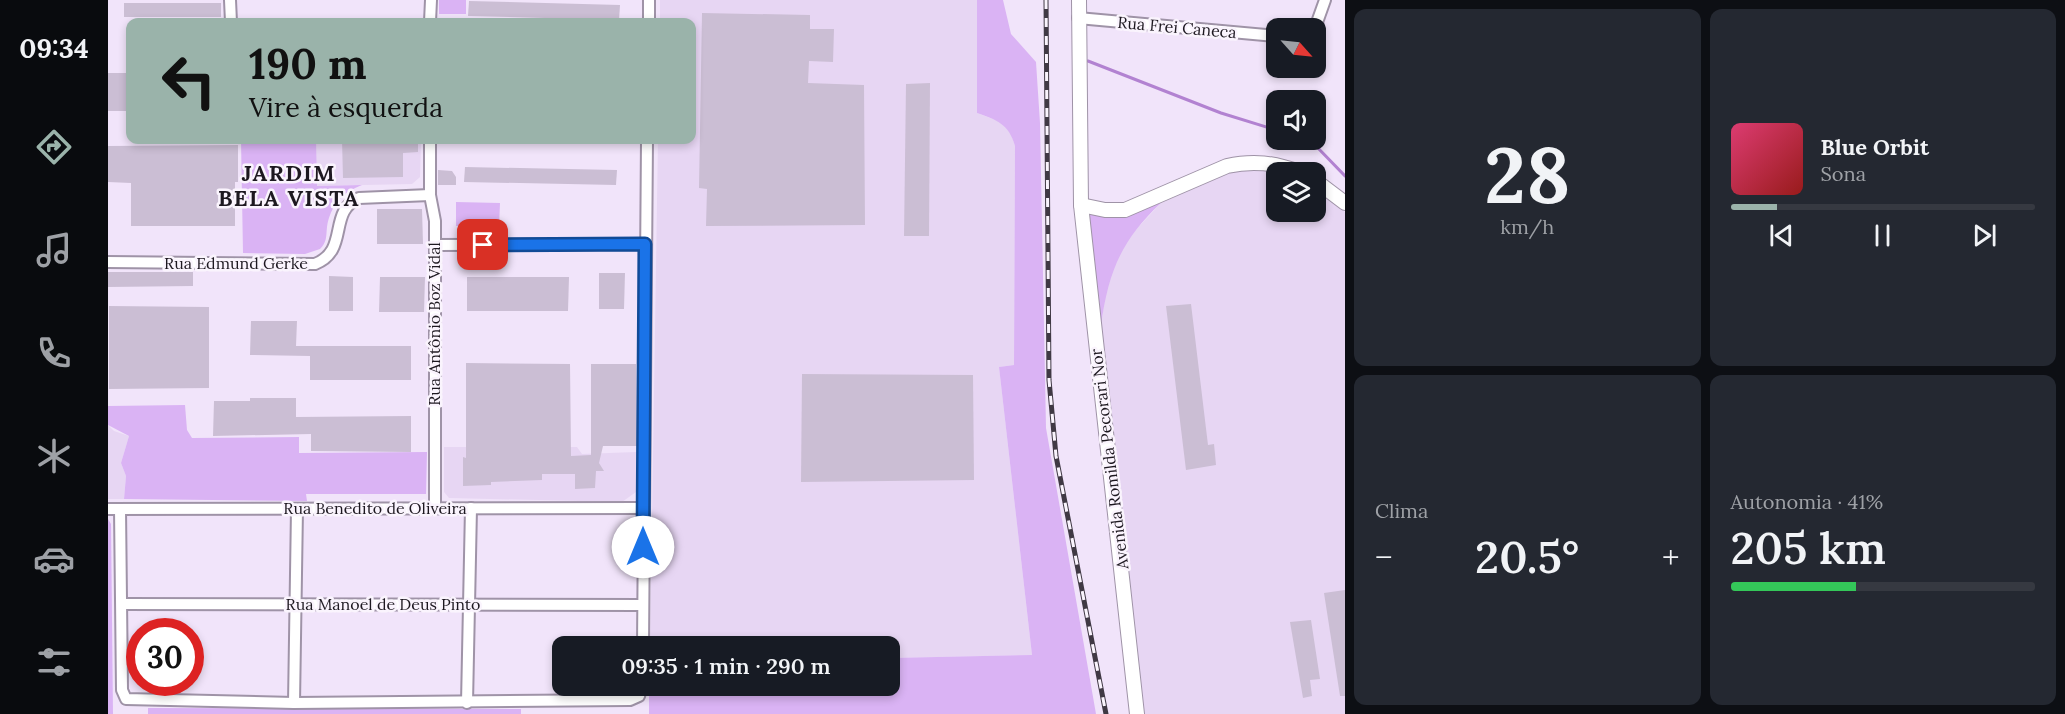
<!DOCTYPE html>
<html lang="pt">
<meta charset="utf-8">
<style>
:root{--surface:#171b24;--page:#242831;--text:#f1f3f6;--muted:#9ea1a6;--line:#363941;--accent:#9ab3aa}
body{margin:0;font-family:Lora,serif;background:var(--page);color:var(--text);height:100vh;display:flex;flex-direction:column;font-size:22px;white-space:nowrap}
*{box-sizing:border-box;margin:0}
p{font-size:20px;color:var(--muted)}
.icon{flex:none;width:33px;height:33px;fill:none;stroke:currentColor;stroke-width:2;stroke-linecap:round;stroke-linejoin:round}
.map{position:relative;flex:1;overflow:hidden}
.sheet{display:flex;flex-direction:column;gap:9px;padding:9px;background:#0d0f14;width:720px}
.sheet>*{flex:none}
.top-card{position:absolute;left:18px;top:18px;width:570px;height:126px;border-radius:12px;box-shadow:0 3px 9px #0003;background:#9ab3aa;color:#111;overflow:hidden}
.needle{width:39px;rotate:117deg}
.buttons{position:absolute;left:1158px;top:18px;display:grid;gap:12px}
.buttons a{display:grid;place-items:center;width:60px;height:60px;border-radius:12px;background:var(--surface);box-shadow:0 3px 9px #0003;font-size:30px}
.speed{position:absolute;left:18px;top:618px;display:flex;gap:12px;font-size:30px;font-weight:700;text-align:center}
.speed>*{display:grid;place-content:center;width:78px;height:78px;border-radius:50%;background:var(--surface);box-shadow:0 3px 9px #0003;line-height:1}
.speed .limit{border:9px solid #d22;background:#fff;color:#111}
.pin{position:absolute;display:grid;place-items:center;width:51px;height:51px;color:#fff;margin:-26px;border-radius:12px;box-shadow:0 3px 9px #0006}
.me{position:absolute;width:66px;margin:-33px;rotate:0deg;stroke-linejoin:round;filter:drop-shadow(0 0 4px #0008)}
.turn{display:flex;align-items:center;gap:21px;height:126px;padding:0 24px;font-size:27px}
.turn .icon{width:78px;height:78px;stroke-width:2.5}
.turn b{display:block;font-size:42px;line-height:51px}
.big{font-size:45px;font-weight:600;line-height:1.1}
.sheet .card{flex:1;display:flex;flex-direction:column;justify-content:center;gap:9px;min-width:0;padding:0 21px;border-radius:12px;background:var(--page)}
.sheet .dial{align-items:center;gap:0}
.dial b{font-size:78px;line-height:1}
.song{display:flex;align-items:center;gap:18px}
.cover{width:72px;height:72px;border-radius:9px;background:linear-gradient(135deg,hsl(340 70% 55%),hsl(0 70% 35%))}
.played{height:6px;border-radius:3px;background:linear-gradient(90deg,var(--accent) 15%,var(--line) 15%)}
.keys{display:flex;justify-content:space-around;direction:ltr}
.heat{display:flex;justify-content:space-between;align-items:center;font-size:33px;direction:ltr}
.charge{height:9px;border-radius:4px;background:linear-gradient(90deg,#34c759 41%,var(--line) 0)}
.sheet .tiles{flex:1;display:grid;gap:9px;grid-template-columns:repeat(2,1fr)}
.trip{position:absolute;left:444px;top:636px;width:348px;height:60px;border-radius:12px;background:var(--surface);box-shadow:0 3px 9px #0003;font-weight:600;line-height:60px;text-align:center}
main{display:flex;flex:1;min-height:0}
.dock{display:flex;flex-direction:column;width:108px;justify-content:space-around;align-items:center;background:#090b0e;color:var(--muted)}
.dock .icon{width:42px;height:42px}
.dock .selected{color:var(--accent)}
.dock b{font-size:27px;color:var(--text)}
.map>svg:first-child{display:block}
</style>
<main>
<nav class="dock">
<b>09:34</b>
<svg class="icon selected" aria-label="directions" viewBox="0 0 24 24"><path d="M12 3l9 9-9 9-9-9zM9 14v-3h6M13 9l2 2-2 2"/></svg>
<svg class="icon" aria-label="music" viewBox="0 0 24 24"><path d="M9 18V5l10-2v13"/><circle cx="6" cy="18" r="3"/><circle cx="16" cy="16" r="3"/></svg>
<svg class="icon" aria-label="phone" viewBox="0 0 24 24"><path d="M5 4h4l2 5-3 2q2 4 5 5l2-3 5 2v4C11 20 4 13 5 4z"/></svg>
<svg class="icon" aria-label="climate" viewBox="0 0 24 24"><path d="M12 3v18M4 7l16 10M4 17L20 7"/></svg>
<svg class="icon" aria-label="car" viewBox="0 0 24 24"><path d="M5 17H2v-5l4-1 3-4h7l3 4 3 1v5h-3M9 17h6M6 11h13"/><circle cx="7" cy="17" r="2"/><circle cx="17" cy="17" r="2"/></svg>
<svg class="icon" aria-label="filters" viewBox="0 0 24 24"><path d="M4 7h16M4 17h16"/><circle cx="9" cy="7" r="2"/><circle cx="15" cy="17" r="2"/></svg>
</nav>
<div class="map">
<svg width="1237" height="714" viewBox="0 0 1237 714">
<rect width="100%" height="100%" fill="#f1e4fa"/>
<g fill="#e7d6f3">
<polygon points="552,0 869,0 869,113 893,122 903,133 907,146 906,365 891,367 924,655 782,658 782,646 542,646 550,140 584,140 584,22 552,22"/>
<polygon points="208,140 313,140 312,177 304,184 208,186"/>
<polygon points="1140,168 1174,172 1168,172 1168,212 1208,212 1208,189 1237,212 1237,714 1036,714 993,326 998,290 1008,259 1022,236 1053,203 1123,172"/>
<polygon points="0,425 6,431 21,436 13,463 18,476 16,499 0,499"/>
<polygon points="336,447 469,447 474,454 528,452 528,492 514,502 341,498 336,492"/>
</g>
<g fill="#dab3f4">
<rect x="331" y="0" width="27" height="14"/>
<path d="M 869,0 L 895,0 L 903,34 L 928,62 L 932,123 L 938,428 L 988,714 L 541,714 L 541,686 L 782,686 L 782,658 L 924,655 L 891,367 L 906,365 L 907,146 C 901,124 889,120 869,113 Z"/>
<path d="M 133,140 L 208,140 L 209,186 L 254,185 C 235,192 222,206 219,227 C 218,237 219,242 212,249 L 197,254 L 135,253 Z"/>
<polygon points="348,202 392,203 391,227 348,226"/>
<path d="M 1053,203 C 1013,240 1000,273 993,326 L 981,212 L 1004,218 Z"/>
<polygon points="77,405 79,430 84,438 191,437 191,453 319,452 318,494 198,494 199,501 16,499 18,476 13,463 21,436 0,425 0,406"/>
<polygon points="0,519 3,524 5,714 0,714"/>
<polygon points="40,708 413,709 413,714 40,714"/>
</g>
<g fill="none" stroke-linecap="round" stroke-linejoin="round">
<g stroke="#b282d1" stroke-width="3">
<polyline points="980,61 1113,113 1168,130"/>
<polyline points="1192,140 1208,146 1237,176"/>
</g>
</g>
<g fill="#cbbed4">
<polygon points="361,1 512,5 511,20 360,16"/>
<rect x="16" y="3" width="97" height="14"/>
<polygon points="594,13 702,15 702,29 726,29 725,62 701,61 700,83 756,85 757,225 598,226 599,189 591,188"/>
<rect x="0" y="73" width="22" height="38"/>
<polygon points="822,83 821,236 796,236 798,84"/>
<polygon points="234,140 310,140 310,152 295,153 295,177 235,178"/>
<polygon points="130,145 130,182 127,182 127,226 23,226 23,183 0,182 0,146"/>
<polygon points="357,167 509,170 508,185 356,182"/>
<polygon points="330,170 344,171 348,177 348,185 330,185"/>
<polygon points="269,209 314,209 315,244 269,244"/>
<polygon points="0,272 85,272 85,286 0,287"/>
<polygon points="491,273 517,273 516,309 491,309"/>
<polygon points="221,276 245,277 245,311 221,311"/>
<polygon points="272,277 317,277 316,312 271,312"/>
<polygon points="359,277 461,277 460,311 359,311"/>
<polygon points="1083,304 1100,445 1106,444 1108,465 1078,470 1058,306"/>
<polygon points="1,306 101,307 101,388 1,389"/>
<polygon points="143,321 189,321 188,346 303,346 303,380 202,380 202,356 142,355"/>
<polygon points="358,363 462,364 463,456 483,455 483,364 528,364 529,446 495,446 491,463 496,471 488,471 487,488 467,489 467,474 434,474 434,480 383,482 383,485 355,486 355,457 358,458"/>
<polygon points="694,374 865,375 866,480 693,482"/>
<polygon points="142,398 188,398 188,417 303,416 303,452 203,451 203,434 105,436 106,401 142,401"/>
<polygon points="1237,590 1237,696 1232,696 1216,593"/>
<polygon points="1203,620 1212,679 1202,680 1204,696 1195,698 1182,622"/>
</g>
<g fill="none" stroke-linecap="round" stroke-linejoin="round">
<g stroke="#9f93a7" stroke-width="14">
<g id="minor">
<polyline points="122,0 123,22"/>
<polyline points="970,18 1168,36"/>
<polyline points="322,22 323,0"/>
<polyline points="541,22 541,0"/>
<polyline points="1207,28 1217,0"/>
<polyline points="322,140 322,195 327,221 327,508"/>
<polyline points="326,245 537,244"/>
<path d="M 0,262 L 207,264 C 242,250 219,212 251,198 L 322,195"/>
<polyline points="0,509 535,508"/>
<polyline points="12,509 14,690 18,699 186,703 522,700 531,696 534,686"/>
<polyline points="15,604 535,605"/>
<polyline points="535,646 539,140"/>
<polyline points="186,703 189,509"/>
<polyline points="359,703 363,508"/>
</g>
</g>
<g stroke="#9f93a7" stroke-width="16">
<g id="tertiary">
<polyline points="971,0 973,205 1029,714"/>
<polyline points="1208,181 1237,203"/>
<path d="M 973,205 L 997,210 L 1017,210 L 1119,166 C 1146,160 1166,163 1191,172"/>
</g>
</g>
<use href="#minor" stroke="#fff" stroke-width="10"/>
<use href="#tertiary" stroke="#fff" stroke-width="14"/>
<g stroke="#403944" stroke-width="5">
<polyline id="rail" points="938,0 941,380 948,456 998,714"/>
</g>
<use href="#rail" stroke="#faf4fd" stroke-width="3" stroke-dasharray="9" stroke-linecap="butt"/>
</g>
<g fill="none" stroke-linecap="round" stroke-linejoin="round">
<g stroke="#114b97" stroke-width="15">
<polyline id="route" points="375,245 537,244 535,547"/>
</g>
<use href="#route" stroke="#1a73e8" stroke-width="10"/>
</g>
<g text-anchor="middle" stroke-width="5" stroke-linejoin="round" paint-order="stroke">
<g font-size="16" fill="#1d1820" stroke="#faf4fd">
<text transform="translate(1069 27) rotate(5)" y="6">Rua Frei Caneca</text>
<text x="128" y="269">Rua Edmund Gerke</text>
<text transform="translate(326 324) rotate(-90)" y="6">Rua Antônio Boz Vidal</text>
<text transform="translate(1001 459) rotate(-97)" y="6">Avenida Romilda Pecorari Nor</text>
<text x="267" y="514">Rua Benedito de Oliveira</text>
<text x="275" y="610">Rua Manoel de Deus Pinto</text>
</g>
<g font-size="22" font-weight="bold" letter-spacing="1.5" fill="#1d1820" stroke="#faf4fd">
<text x="181" y="181">JARDIM<tspan x="181" dy="25">BELA VISTA</tspan></text>
</g>
</g>
</svg>
<div class="buttons">
<a><svg class="needle" viewBox="-14 -14 28 28"><path d="M0-13l5 13h-10z" fill="#e53935"/><path d="M0 13l5-13h-10z" fill="#9ea1a6"/></svg></a>
<a><svg class="icon" aria-label="sound" viewBox="0 0 24 24"><path d="M4 9h4l5-4v14l-5-4H4zM17 9q2 3 0 6"/></svg></a>
<a><svg class="icon" aria-label="layers" viewBox="0 0 24 24"><path d="M12 4l9 5-9 5-9-5zM3 14l9 5 9-5"/></svg></a>
</div>
<div class="speed"><div class="limit">30</div></div>
<div class="pin" style="left:375px;top:245px;background:#d93025"><svg class="icon" aria-label="arrive" viewBox="0 0 24 24"><path d="M6 21V4h12l-3 4 3 4H6"/></svg></div>
<svg class="me" style="left:535px;top:547px" viewBox="-20 -20 40 40"><circle r="19" fill="#fff"/><path d="M0-13L10 11 0 6-10 11z" fill="#1a73e8"/></svg>
<div class="trip">09:35 · 1 min · 290 m</div>
<div class="top-card">
<div class="turn"><svg class="icon" aria-label="left" viewBox="0 0 24 24"><path d="M17 20v-9H6M10 6l-5 5 5 5"/></svg><div><b>190 m</b>Vire à esquerda</div></div>
</div>
</div>
<section class="sheet">
<div class="tiles">
<div class="card dial"><b>28</b><p>km/h</p></div>
<div class="card">
<div class="song"><i class="cover"></i><div><b>Blue Orbit</b><p>Sona</p></div></div>
<div class="played"></div>
<div class="keys"><svg class="icon" aria-label="previous" viewBox="0 0 24 24"><path d="M18 5L8 12l10 7zM5 5v14"/></svg><svg class="icon" aria-label="pause" viewBox="0 0 24 24"><path d="M8 5v14M16 5v14"/></svg><svg class="icon" aria-label="next" viewBox="0 0 24 24"><path d="M6 5l10 7-10 7zM19 5v14"/></svg></div>
</div>
<div class="card"><p>Clima</p>
<div class="heat"><a>−</a><b class="big">20.5°</b><a>+</a></div>
</div>
<div class="card"><p>Autonomia · 41%</p><b class="big">205 km</b><div class="charge"></div></div>
</div>
</section>
</main>
